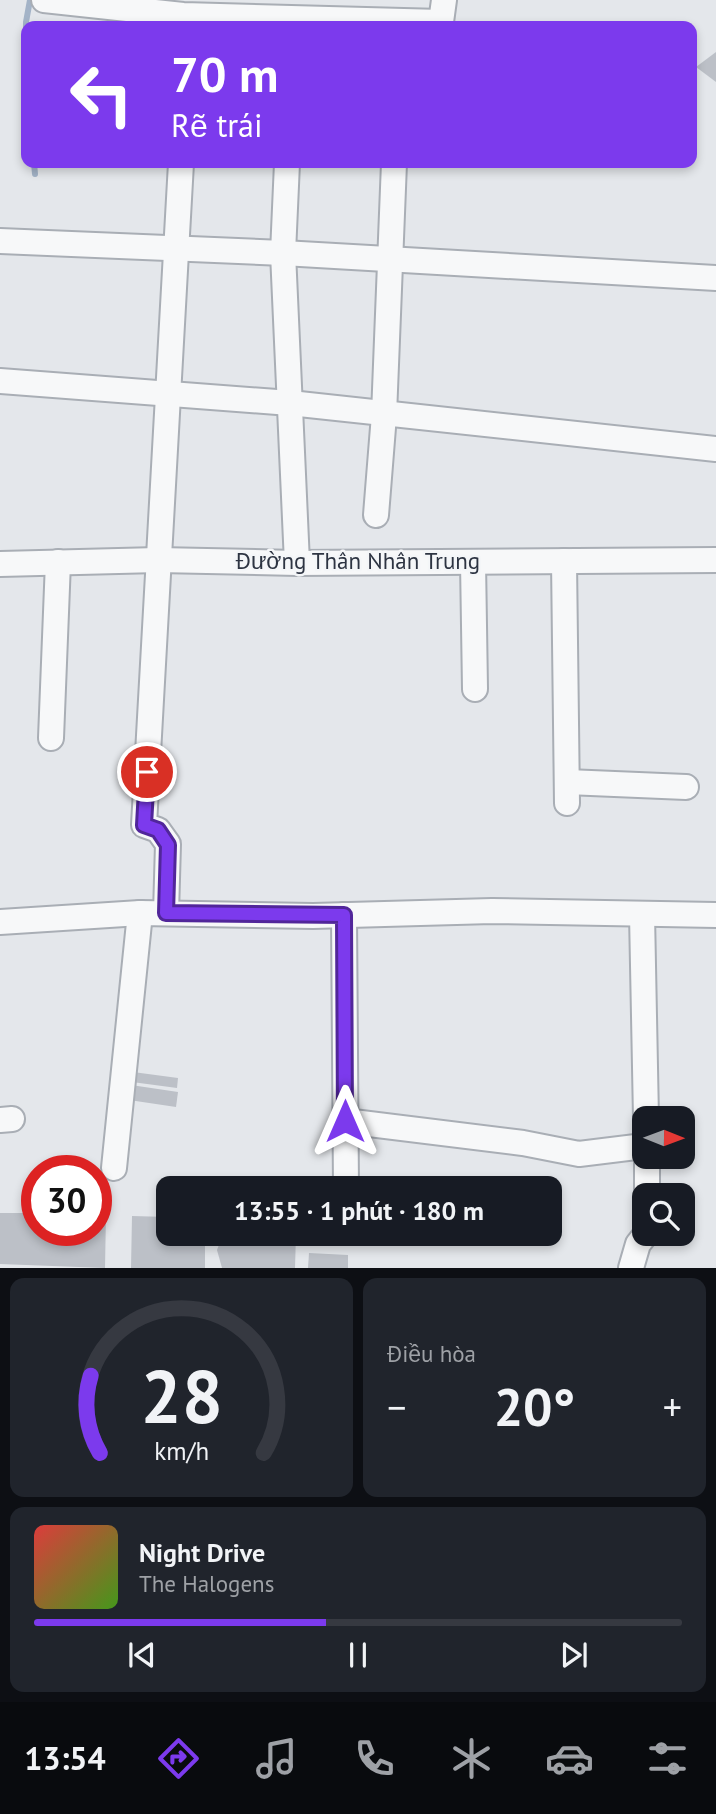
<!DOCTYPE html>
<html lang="vi">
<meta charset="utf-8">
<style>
:root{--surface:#171b24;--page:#20242c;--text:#f1f3f6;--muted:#9ea1a6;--line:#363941;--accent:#7c3aed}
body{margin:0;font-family:"PT Sans",sans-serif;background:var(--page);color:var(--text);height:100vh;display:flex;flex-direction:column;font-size:26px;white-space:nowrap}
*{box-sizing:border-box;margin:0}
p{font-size:23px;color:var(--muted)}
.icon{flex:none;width:38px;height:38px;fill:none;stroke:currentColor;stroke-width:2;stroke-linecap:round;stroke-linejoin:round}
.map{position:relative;height:1268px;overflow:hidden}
.drawer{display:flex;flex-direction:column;gap:10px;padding:10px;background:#0d0f14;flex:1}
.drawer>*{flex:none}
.banner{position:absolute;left:21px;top:21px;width:676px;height:147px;border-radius:14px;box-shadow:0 4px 10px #0003;background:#7c3aed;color:#fff;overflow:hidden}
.needle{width:46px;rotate:91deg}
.fabs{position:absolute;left:632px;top:1106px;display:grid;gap:14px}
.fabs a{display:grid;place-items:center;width:63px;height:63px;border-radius:14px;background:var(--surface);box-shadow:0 4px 10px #0003;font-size:35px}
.speed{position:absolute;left:21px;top:1155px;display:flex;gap:14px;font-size:35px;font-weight:700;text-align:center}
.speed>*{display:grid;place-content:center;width:91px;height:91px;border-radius:50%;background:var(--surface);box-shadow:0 4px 10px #0003;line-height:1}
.speed .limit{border:10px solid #d22;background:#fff;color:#111}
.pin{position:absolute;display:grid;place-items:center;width:60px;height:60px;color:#fff;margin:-30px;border:4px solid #fff;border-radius:50%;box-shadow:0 2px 7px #0007}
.me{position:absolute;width:77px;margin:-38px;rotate:0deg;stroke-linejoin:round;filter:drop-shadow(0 0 5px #0008)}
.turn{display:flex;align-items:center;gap:24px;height:147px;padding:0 35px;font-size:32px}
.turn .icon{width:91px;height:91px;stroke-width:2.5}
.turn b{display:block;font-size:49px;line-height:60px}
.big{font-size:52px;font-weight:600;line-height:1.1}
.drawer .widget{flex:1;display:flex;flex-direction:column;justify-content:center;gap:10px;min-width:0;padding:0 24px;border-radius:14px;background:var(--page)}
.drawer .dial{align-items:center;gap:0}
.dial svg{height:182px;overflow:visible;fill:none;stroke:var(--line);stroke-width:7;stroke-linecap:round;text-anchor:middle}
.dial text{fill:var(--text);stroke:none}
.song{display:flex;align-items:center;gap:21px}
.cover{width:84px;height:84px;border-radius:10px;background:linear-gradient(135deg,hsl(0 70% 55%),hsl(100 70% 35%))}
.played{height:7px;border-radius:4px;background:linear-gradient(90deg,var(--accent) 45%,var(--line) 45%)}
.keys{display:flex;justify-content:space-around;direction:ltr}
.heat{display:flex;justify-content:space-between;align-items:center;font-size:38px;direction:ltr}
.drawer .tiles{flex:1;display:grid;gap:10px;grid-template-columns:1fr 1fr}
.widget:last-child{grid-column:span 2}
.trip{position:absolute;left:156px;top:1176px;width:406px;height:70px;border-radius:14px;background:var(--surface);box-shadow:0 4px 10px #0003;font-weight:600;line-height:70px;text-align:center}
.menu{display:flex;height:112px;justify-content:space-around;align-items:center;background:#090b0e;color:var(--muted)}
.menu .icon{width:49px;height:49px}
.menu .active{color:var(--accent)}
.menu b{font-size:32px;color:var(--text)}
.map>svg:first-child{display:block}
</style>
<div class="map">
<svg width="716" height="1268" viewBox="0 0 716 1268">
<rect width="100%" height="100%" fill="#e4e7eb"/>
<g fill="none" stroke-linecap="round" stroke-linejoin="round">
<g stroke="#a3b3c7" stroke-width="6">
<polyline points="26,88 26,22 30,0"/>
<polyline points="34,163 35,174"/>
</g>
</g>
<g fill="#bcc0c7">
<polygon points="716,52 716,82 696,67"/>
<polygon points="133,1072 178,1078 177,1088 132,1082"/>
<polygon points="131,1085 178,1092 176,1107 129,1100"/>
<polygon points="0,1213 37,1213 37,1230 96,1230 96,1214 106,1214 105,1268 0,1264"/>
<polygon points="132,1216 168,1217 168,1234 205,1234 205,1268 131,1268"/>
<polygon points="223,1234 296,1234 295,1268 222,1268 217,1250"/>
<polygon points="309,1253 348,1255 348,1268 308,1268"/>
</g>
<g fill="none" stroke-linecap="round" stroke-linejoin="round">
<g stroke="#a9aeb5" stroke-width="28">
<g id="minor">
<polyline points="44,0 183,15 441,22 444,0"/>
<polyline points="287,163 283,253 297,563"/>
<polyline points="0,241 283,253 716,278"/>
<polyline points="0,381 290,403 716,449"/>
<polyline points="376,515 384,415 394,163"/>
<polyline points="564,561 567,803"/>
<polyline points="473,562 475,689"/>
<polyline points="0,564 158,560 297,563 716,560"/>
<polyline points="51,738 58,562"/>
<polyline points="567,782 686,787"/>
<polyline points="166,913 168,844 158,830 144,825 181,163"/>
<polyline points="642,914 646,1118"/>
<polyline points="344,915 346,1188"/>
<polyline points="0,922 140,913 313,916 492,911 716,915"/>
<polyline points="0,1120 12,1119"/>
<polyline points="345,1121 523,1143 579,1154 644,1146"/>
<polyline points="647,1157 647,1195"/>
<polyline points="114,1168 140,913"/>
<polyline points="631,1268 638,1244 646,1234"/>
</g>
</g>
<use href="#minor" stroke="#f7f8f9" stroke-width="24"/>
</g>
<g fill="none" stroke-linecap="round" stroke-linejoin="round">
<g stroke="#51269a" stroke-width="18">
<polyline id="route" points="147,772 144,825 158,830 168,845 166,913 344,915 345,1121"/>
</g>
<use href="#route" stroke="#7c3aed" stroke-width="12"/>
</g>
<g text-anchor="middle" stroke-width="5" stroke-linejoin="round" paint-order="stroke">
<g font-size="23" fill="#2d3442" stroke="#f4f6f8">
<text x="358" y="569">Đường Thân Nhân Trung</text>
</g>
</g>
</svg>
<div class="fabs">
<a><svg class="needle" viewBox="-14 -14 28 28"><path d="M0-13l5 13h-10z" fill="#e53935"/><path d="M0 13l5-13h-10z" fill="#9ea1a6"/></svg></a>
<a><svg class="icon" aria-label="search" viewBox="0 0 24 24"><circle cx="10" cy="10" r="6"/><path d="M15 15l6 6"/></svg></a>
</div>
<div class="speed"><div class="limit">30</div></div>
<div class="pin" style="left:147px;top:772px;background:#d93025"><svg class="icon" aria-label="arrive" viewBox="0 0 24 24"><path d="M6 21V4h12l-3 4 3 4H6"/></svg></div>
<svg class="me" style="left:345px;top:1121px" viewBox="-20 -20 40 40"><path d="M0-17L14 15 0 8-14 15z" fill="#7c3aed" stroke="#fff" stroke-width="4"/></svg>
<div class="trip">13:55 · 1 phút · 180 m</div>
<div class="banner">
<div class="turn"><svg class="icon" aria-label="left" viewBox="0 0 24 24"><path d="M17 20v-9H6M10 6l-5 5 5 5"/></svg><div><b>70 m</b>Rẽ trái</div></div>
</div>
</div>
<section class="drawer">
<div class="tiles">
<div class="widget dial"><svg viewBox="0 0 100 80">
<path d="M14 69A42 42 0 1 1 86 69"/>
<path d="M14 69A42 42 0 0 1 10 35" stroke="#7c3aed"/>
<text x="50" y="56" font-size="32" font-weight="700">28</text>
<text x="50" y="72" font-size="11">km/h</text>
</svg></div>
<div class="widget"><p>Điều hòa</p>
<div class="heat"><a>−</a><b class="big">20°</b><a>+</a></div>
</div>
<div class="widget">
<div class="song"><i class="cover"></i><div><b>Night Drive</b><p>The Halogens</p></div></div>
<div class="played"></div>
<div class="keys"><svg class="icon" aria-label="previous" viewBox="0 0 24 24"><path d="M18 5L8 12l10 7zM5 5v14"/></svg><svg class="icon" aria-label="pause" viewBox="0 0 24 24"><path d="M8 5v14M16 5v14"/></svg><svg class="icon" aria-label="next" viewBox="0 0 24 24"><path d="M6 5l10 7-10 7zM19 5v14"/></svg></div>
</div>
</div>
</section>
<nav class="menu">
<b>13:54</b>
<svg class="icon active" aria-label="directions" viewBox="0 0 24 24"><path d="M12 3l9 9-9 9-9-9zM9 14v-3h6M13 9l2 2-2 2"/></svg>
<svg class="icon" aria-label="music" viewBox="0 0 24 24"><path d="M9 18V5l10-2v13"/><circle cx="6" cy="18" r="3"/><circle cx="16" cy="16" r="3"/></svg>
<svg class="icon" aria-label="phone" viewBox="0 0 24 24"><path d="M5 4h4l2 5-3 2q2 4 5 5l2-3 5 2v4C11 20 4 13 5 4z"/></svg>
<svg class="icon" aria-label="climate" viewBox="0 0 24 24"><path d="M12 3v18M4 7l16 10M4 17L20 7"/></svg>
<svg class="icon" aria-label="car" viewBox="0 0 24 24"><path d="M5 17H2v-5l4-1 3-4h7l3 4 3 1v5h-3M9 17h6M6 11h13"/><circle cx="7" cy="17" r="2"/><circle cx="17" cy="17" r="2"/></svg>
<svg class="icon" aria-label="filters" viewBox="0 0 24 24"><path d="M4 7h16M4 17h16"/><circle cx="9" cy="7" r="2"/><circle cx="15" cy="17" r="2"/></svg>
</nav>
